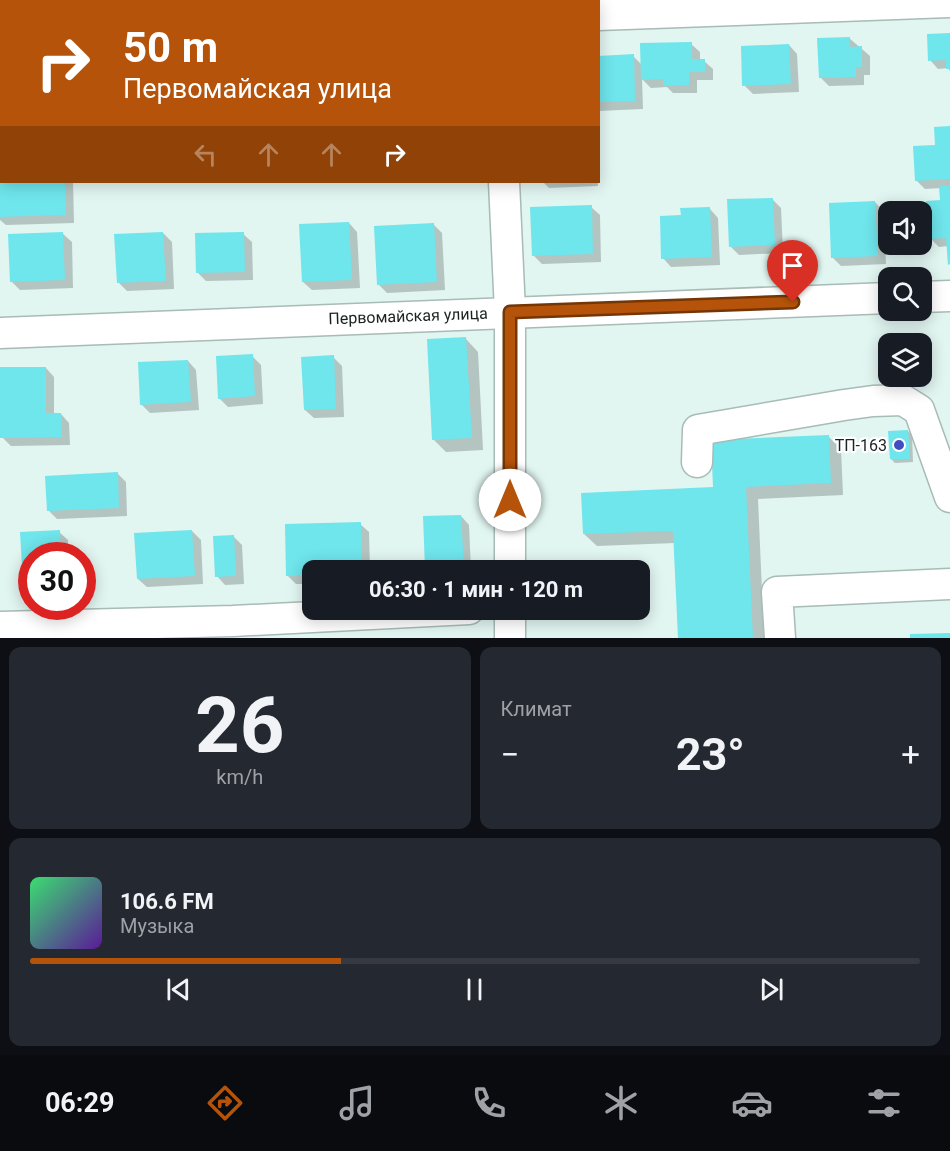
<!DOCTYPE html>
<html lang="ru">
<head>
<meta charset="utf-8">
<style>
	:root { --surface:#171b24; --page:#242831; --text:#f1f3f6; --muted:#9ea1a6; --line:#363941; --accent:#b45309 }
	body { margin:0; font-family:Roboto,sans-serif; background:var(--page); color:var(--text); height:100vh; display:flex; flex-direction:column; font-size:22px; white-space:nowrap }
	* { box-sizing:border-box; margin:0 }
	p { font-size:20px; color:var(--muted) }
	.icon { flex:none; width:33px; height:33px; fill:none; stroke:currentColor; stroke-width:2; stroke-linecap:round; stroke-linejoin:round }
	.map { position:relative; height:638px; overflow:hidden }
	.details { display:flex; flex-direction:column; gap:9px; padding:9px; background:#0d0f14; flex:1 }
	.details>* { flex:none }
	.guide { position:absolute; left:0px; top:0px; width:600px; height:183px; box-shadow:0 3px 15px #0003; background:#b45309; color:#fff; overflow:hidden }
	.fabs { position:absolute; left:878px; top:201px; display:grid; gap:12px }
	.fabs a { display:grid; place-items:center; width:54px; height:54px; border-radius:12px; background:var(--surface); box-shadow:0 3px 15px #0003; font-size:30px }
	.speed { position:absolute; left:18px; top:542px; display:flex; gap:12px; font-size:30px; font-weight:700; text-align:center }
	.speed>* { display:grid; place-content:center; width:78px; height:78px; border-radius:50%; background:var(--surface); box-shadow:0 3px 15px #0003; line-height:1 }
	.speed .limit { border:9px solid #d22; background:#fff; color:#111 }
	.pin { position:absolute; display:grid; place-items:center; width:51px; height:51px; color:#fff; margin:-62px -26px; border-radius:50% 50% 50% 0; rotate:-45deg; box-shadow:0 0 6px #0007 }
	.pin .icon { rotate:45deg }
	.me { position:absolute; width:66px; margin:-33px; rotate:0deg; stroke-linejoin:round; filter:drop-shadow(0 0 4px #0008) }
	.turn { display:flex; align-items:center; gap:21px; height:126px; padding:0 24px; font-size:27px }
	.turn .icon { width:78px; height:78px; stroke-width:2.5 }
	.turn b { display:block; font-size:42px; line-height:51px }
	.lanes { display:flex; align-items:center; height:57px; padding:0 24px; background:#0003; justify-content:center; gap:30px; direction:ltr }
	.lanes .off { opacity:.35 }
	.big { font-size:45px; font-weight:700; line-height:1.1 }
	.details .widget { flex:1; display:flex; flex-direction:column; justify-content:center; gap:9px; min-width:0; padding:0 21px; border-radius:12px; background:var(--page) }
	.details .dial { align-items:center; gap:0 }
	.dial b { font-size:78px; line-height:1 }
	.song { display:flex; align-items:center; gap:18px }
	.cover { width:72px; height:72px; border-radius:9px; background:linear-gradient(135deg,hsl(140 70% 55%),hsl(270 70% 35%)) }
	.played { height:6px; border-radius:3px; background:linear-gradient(90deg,var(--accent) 35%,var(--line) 35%) }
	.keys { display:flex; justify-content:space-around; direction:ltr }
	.heat { display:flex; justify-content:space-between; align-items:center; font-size:33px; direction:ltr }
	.details .tiles { flex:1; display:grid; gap:9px; grid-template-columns:1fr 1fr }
	.widget:last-child { grid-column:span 2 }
	.trip { position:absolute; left:302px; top:560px; width:348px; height:60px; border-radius:12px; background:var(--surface); box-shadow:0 3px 15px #0003; font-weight:700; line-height:60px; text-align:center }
	.dock { display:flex; height:96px; justify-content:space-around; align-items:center; background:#090b0e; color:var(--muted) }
	.dock .icon { width:42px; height:42px }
	.dock .current { color:var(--accent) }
	.dock b { font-size:27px; color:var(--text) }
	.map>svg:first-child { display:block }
</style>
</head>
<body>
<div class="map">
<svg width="950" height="638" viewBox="0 0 950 638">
	<rect width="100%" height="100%" fill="#e1f5f1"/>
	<g fill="#0003">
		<path d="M950,34V71L948,68L938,69L930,60Z"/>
		<path d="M849,38L870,56V75H864V85L829,86L820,77Z"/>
		<path d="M691,44L700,52V61H704L713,69V80H697V93H673L667,87L651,88L642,79L643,109L598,111V57L633,56L642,65Z"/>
		<path d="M789,45L797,54L799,92L753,94L744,85Z"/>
		<path d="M0,117H2V151L0,149Z"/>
		<path d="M950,128V265L948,246L939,247L930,238L942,202L941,188L925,189L916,180L936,146Z"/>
		<path d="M6,182H73L74,223L6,225L0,220V184H6Z"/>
		<path d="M543,182H598V186L549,188Z"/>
		<path d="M772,199L781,208L783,253L739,255L730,246Z"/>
		<path d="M875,202L883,211L886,264L841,266L833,258Z"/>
		<path d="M591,207L600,215L601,262L542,264L534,256Z"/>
		<path d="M710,209L718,218L720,265L671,267L663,258L682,217Z"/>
		<path d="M349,223L357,232L360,288L312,290L303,282Z"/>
		<path d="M434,225L442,233L445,290L387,293L379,285Z"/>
		<path d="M163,233L172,242L174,289L127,291L118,282Z"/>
		<path d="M63,234L72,242L73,288L20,290L11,281Z"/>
		<path d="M243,234L252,242L253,280L206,281L197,272Z"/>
		<path d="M466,339L478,352L483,450L446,452L433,439Z"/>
		<path d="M252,356L261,365L263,404L228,407L219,398Z"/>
		<path d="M333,357L342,366L344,417L314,418L305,410Z"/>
		<path d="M188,361L196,370L199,410L150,413L141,404Z"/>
		<path d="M46,368L54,377V414H61L69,423L70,445L11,446L2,437Z"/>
		<path d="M908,431L912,435L913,462L895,463L891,459Z"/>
		<path d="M828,436L841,449L843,495L758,499L764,638H679L675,543L597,546L584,534L714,488Z"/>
		<path d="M117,473L126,482L127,516L57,519L49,511Z"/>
		<path d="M461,516L469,525L471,570H428L427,569Z"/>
		<path d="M360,524L369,532L370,570H312V584H296L287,575Z"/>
		<path d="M192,531L201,540L203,584L147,587L138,579Z"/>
		<path d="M59,532L68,540L69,555H32V591L24,584L22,534Z"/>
		<path d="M234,537L242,545L244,584L225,585L217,576Z"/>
	</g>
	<g fill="#6fe5ec">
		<path d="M950,33V69H946V60L928,61L927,34Z"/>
		<path d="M850,37V47L862,46V67H856V77L819,78L817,38Z"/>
		<path d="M692,42V59H705V72H689V85L663,86V79L641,80L640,43Z"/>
		<path d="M789,44L791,84L742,86L741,46Z"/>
		<path d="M634,54L635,101L598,102V56Z"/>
		<path d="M950,126V179L915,181L913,146L935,145L934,127Z"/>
		<path d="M5,182H65L66,215L0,217V183Z"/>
		<path d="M939,186H950V264L948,265L946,238L929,239L926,201L940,200Z"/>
		<path d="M773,198L775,245L729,247L727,199Z"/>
		<path d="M875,201L878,256L831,258L829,203Z"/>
		<path d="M592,205L593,254L532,256L530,207Z"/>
		<path d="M710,207L712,257L661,259L660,216L681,215L680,208Z"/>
		<path d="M349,222L352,280L302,282L299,224Z"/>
		<path d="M434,223L437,282L377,285L374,226Z"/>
		<path d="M63,232L65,280L10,282L8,234Z"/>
		<path d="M163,232L166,281L117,283L114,234Z"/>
		<path d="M244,232L245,272L196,273L195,233Z"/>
		<path d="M466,337L472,438L432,440L427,339Z"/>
		<path d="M253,354L255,396L218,399L216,356Z"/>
		<path d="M334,355L336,409L304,410L301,357Z"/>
		<path d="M188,360L191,402L140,405L138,362Z"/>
		<path d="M0,367H46V413H61L62,437L0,438Z"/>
		<path d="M908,430L910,459H890L888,431Z"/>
		<path d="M829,435L831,483L746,487L753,638H678L673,531L583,534L581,493L713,487L711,440Z"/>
		<path d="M118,472L119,508L47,511L45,476Z"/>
		<path d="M461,515L464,568L425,569L423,516Z"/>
		<path d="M361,522L362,570H312V575L286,576L285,524Z"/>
		<path d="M60,530L61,555H32V584H23L20,532Z"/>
		<path d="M192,530L195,576L137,579L134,533Z"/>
		<path d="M234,535L236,576L215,577L213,536Z"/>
		<path d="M950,633V638H910V634Z"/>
	</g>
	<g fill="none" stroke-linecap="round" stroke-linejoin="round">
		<g stroke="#a8bbb7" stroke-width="33">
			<g id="minor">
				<path d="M210,0V2"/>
				<path d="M497,0V2"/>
				<path d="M598,15L950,2"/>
				<path d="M0,35H2"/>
				<path d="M504,182L510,312V570"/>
				<path d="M921,297L950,296"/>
				<path d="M0,333L888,298"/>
				<path d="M697,462L698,430L844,405L873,401L903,400L919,410L950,497"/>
				<path d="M510,609V638"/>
				<path d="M0,627L233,621L469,609"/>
				<path d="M780,638L777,592L950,584"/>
			</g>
		</g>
		<use href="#minor" stroke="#fff" stroke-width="30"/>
	</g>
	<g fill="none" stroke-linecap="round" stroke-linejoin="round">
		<g stroke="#753606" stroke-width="15">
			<path id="route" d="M510,500V312L793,302"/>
		</g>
		<use href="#route" stroke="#b45309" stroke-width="10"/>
	</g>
	<circle fill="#424dc1" stroke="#fff" stroke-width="2" cx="899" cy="445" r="6"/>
	<g text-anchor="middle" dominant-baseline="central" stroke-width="4.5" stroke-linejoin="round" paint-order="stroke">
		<g font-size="16" fill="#1b2221" stroke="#fff">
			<text transform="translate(408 316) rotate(-2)">Первомайская улица</text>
		</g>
		<g font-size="16" fill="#1b2221" stroke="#fff" text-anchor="end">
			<text x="887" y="445">ТП-163</text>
		</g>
	</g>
</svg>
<div class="fabs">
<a><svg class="icon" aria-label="sound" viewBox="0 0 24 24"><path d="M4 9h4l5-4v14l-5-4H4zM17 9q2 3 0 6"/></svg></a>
<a><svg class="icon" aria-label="search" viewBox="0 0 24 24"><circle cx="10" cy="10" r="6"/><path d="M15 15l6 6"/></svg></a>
<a><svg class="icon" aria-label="layers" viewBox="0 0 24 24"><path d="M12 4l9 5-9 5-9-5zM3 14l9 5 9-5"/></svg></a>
</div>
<div class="speed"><div class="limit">30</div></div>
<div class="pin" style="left:793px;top:302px;background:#d93025"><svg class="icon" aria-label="arrive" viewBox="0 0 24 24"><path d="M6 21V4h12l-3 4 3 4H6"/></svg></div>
<svg class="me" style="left:510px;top:500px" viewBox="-20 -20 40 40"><circle r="19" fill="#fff"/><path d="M0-13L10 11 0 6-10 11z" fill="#b45309"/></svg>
<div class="trip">06:30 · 1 мин · 120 m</div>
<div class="guide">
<div class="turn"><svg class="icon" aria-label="right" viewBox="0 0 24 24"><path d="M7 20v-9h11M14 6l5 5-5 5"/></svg><div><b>50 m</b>Первомайская улица</div></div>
<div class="lanes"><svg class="icon off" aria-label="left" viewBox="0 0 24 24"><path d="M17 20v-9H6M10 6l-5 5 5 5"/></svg><svg class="icon off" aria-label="ahead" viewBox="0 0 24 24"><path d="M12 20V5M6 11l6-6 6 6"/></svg><svg class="icon off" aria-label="ahead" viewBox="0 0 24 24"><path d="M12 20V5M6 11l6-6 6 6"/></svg><svg class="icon" aria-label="right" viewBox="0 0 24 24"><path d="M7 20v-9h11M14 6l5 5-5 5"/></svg></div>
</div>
</div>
<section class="details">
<div class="tiles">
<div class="widget dial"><b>26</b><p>km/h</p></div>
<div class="widget"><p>Климат</p>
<div class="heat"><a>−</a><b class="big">23°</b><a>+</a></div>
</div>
<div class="widget">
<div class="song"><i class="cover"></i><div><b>106.6 FM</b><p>Музыка</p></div></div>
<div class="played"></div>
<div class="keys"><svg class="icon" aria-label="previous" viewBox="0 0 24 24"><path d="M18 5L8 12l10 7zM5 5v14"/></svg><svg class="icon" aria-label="pause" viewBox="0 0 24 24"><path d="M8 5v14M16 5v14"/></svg><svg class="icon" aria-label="next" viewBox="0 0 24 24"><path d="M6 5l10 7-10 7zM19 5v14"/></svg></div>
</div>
</div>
</section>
<nav class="dock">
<b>06:29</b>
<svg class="icon current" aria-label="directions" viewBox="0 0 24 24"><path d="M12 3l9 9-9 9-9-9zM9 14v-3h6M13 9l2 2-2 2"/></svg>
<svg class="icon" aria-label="music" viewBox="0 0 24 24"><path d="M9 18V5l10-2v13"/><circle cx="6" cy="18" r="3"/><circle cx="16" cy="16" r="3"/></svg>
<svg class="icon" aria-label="phone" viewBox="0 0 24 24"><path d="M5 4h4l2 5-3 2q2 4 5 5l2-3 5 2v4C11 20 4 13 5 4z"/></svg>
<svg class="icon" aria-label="climate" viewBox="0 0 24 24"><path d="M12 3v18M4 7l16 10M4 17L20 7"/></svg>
<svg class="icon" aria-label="car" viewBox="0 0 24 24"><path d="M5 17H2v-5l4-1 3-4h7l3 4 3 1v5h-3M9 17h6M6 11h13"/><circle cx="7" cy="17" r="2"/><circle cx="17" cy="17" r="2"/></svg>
<svg class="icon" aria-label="filters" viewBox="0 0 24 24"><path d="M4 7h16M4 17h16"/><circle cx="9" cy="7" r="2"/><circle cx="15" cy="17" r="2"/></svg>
</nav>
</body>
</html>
